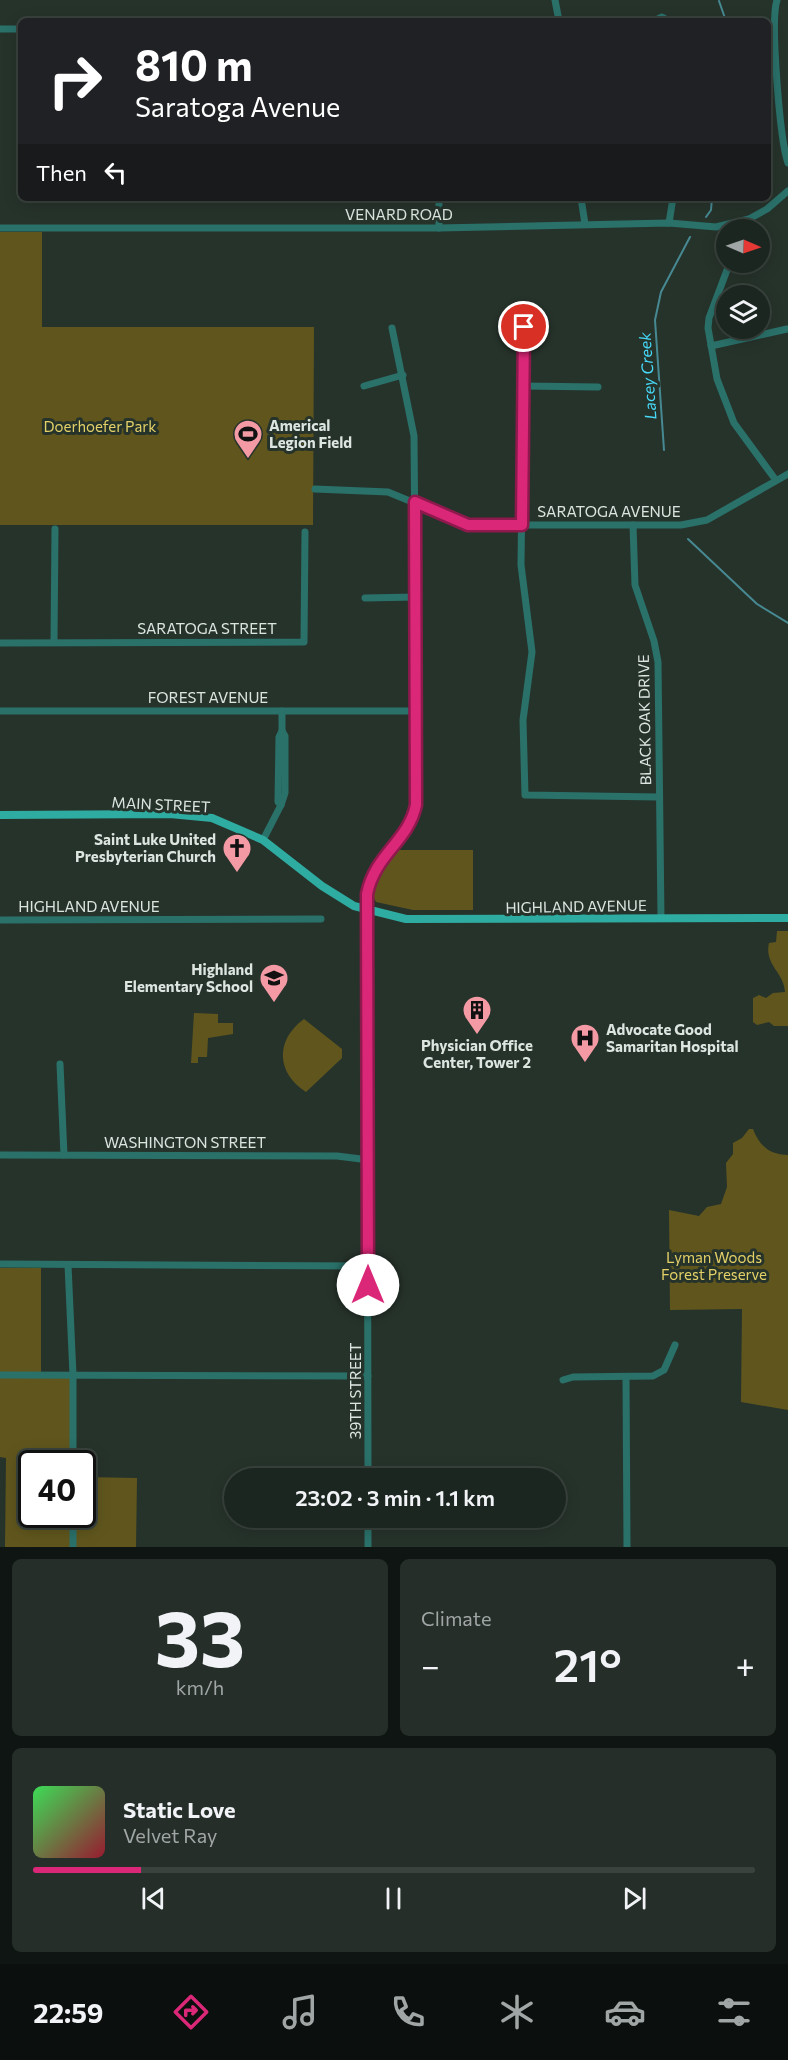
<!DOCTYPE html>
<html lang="en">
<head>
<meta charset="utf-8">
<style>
	:root { --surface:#1c2620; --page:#252e29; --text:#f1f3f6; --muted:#a0a5a5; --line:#3a433e; --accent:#db2777 }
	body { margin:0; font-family:Commissioner,sans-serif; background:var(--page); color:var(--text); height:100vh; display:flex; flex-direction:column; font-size:22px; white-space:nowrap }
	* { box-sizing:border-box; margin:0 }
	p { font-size:20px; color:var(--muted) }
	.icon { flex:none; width:33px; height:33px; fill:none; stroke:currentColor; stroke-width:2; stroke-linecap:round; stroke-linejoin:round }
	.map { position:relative; height:1547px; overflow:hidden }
	.drawer { display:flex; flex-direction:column; gap:12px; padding:12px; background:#0f1512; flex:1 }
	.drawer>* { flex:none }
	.guide { position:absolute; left:18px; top:18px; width:753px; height:183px; border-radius:9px; box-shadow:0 3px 15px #0003,0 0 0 2px var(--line); background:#202124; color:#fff; overflow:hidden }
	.needle { width:39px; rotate:92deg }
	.buttons { position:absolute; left:716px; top:219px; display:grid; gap:12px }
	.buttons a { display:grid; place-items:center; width:54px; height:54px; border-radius:50%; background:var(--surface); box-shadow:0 3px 15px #0003,0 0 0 2px var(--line); font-size:30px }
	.speed { position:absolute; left:18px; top:1450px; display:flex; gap:12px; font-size:30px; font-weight:700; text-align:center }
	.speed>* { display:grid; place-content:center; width:78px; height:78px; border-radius:50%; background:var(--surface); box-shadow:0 3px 15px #0003,0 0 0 2px var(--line); line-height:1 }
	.speed .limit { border:3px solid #111; border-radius:9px; background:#fff; color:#111 }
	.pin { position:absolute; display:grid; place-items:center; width:51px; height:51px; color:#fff; margin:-26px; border:3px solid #fff; border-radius:50%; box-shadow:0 2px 6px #0007 }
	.me { position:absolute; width:66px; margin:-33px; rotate:0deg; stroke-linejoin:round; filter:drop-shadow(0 0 4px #0008) }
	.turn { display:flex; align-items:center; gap:21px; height:126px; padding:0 18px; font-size:27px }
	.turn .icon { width:78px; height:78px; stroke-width:2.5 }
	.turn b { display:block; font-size:42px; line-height:51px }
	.then { display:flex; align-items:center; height:57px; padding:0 18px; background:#0003; gap:12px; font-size:22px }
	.big { font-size:45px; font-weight:600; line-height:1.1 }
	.drawer .tile { flex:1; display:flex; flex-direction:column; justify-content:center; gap:9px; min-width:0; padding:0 21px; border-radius:9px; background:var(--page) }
	.drawer .dial { align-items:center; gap:0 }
	.dial b { font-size:78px; line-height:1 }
	.song { display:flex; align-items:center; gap:18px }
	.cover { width:72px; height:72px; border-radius:9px; background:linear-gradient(135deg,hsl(130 70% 55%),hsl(350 70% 35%)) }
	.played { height:6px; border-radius:3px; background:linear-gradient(90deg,var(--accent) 15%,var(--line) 15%) }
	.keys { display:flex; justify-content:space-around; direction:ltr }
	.heat { display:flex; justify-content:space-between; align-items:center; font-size:33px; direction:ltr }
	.drawer .tiles { flex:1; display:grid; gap:12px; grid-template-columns:1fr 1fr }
	.tile:last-child { grid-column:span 2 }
	.trip { position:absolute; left:224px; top:1468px; width:342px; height:60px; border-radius:30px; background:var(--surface); box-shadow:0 3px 15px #0003,0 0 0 2px var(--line); font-weight:600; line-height:60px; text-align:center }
	.tabs { display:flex; height:96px; justify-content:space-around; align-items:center; background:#0b0f0d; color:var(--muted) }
	.tabs .icon { width:42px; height:42px }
	.tabs .on { color:var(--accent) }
	.tabs b { font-size:27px; color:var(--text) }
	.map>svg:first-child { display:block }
</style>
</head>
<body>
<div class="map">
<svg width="788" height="1547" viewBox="0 0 788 1547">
	<rect width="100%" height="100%" fill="#26332b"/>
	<g fill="#60561d">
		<path d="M0,232H42V327H314L313,525H0Z"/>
		<path d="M397,850H473V910H413L376,902C366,886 385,861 397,850Z"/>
		<path d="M777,931H788V1026H774L769,1022L757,1025L753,1022V998L759,995L766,998L773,993L785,992C784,972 764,965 769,943L776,942Z"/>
		<path d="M194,1013L218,1014V1023H233V1034L208,1038L207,1057H198V1063H191Z"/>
		<path d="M304,1019L342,1049V1058L306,1092C276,1073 275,1040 304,1019Z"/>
		<path d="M749,1129H753C759,1145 769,1155 788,1155V1410L741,1402L742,1309L670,1310L669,1210L699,1216L707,1207L721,1204L727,1187L726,1163L733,1154V1143L742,1138Z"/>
		<path d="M0,1268H41V1378H70V1464H32V1515H82L83,1477L137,1478L136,1547H5L6,1458L0,1457Z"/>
	</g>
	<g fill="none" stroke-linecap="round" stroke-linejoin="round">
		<g stroke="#478993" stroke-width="2">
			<path d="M719,1L726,21"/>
			<path d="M706,217L711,210L712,198"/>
			<path d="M664,450L655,320L661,292L690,237"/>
			<path d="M688,539L757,604L788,623"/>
		</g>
		<g stroke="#2a716a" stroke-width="7">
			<path d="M555,0L559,21"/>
			<path d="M777,0C770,20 780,141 788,163"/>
			<path d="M654,21L662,17L669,21"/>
			<path d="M0,29H21"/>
			<path d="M581,198L585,224"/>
			<path d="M669,223L673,198"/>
			<path d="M0,228H439L669,223L716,227L749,219L767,209L788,191"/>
			<path d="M439,228V198"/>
			<path d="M730,262L709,318L708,328L717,379L734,423L775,479"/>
			<path d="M531,312L524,327L521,565L532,652L523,720L525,795L659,797"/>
			<path d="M711,346L787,329"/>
			<path d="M364,386L403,375"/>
			<path d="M523,386L598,387"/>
			<path d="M315,489L388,492L468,525H681L707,520L788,474"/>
			<path d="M633,525L635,585L654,641L658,662L661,918"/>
			<path d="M365,598L416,597"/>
			<path d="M54,642L55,529"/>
			<path d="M0,643L304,642L305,532"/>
			<path d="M0,711H416"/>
			<path d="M281,805L278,802L279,737L282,731"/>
			<path d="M263,840L281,805L285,793V736L282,731V711"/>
			<path d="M0,920L321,919"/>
			<path d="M60,1064L64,1155"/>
			<path d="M0,1155L337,1156L369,1160"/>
			<path d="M0,1264L368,1266"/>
			<path d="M68,1265L73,1375V1464"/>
			<path d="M0,1375L368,1376"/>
			<path d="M626,1377L627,1547"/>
			<path d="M563,1380L573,1377L653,1376L664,1370L675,1345"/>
			<path d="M368,1479L367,894C375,849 415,840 417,792L414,436L392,328"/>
			<path d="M73,1515V1547"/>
			<path d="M368,1547V1518"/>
		</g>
		<path stroke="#2faca1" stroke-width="8" d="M0,815L170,814L212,818L263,840L322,886L354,906L406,919L788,918"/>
	</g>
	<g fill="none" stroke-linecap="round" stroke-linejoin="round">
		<g stroke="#8e194d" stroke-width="15">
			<path id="route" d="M368,1285L367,894C375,854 408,842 416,805L415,502L468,525H522L524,327"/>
		</g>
		<use href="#route" stroke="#db2777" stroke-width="10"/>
	</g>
	<defs>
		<g id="stadium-pin" transform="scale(1.5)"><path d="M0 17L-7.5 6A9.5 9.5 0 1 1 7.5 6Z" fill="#f49aa4" stroke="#26332b"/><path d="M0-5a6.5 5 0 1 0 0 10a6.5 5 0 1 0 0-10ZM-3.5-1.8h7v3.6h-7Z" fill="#111"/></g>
		<g id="church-pin" transform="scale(1.5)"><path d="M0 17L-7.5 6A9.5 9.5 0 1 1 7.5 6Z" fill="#f49aa4" stroke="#26332b"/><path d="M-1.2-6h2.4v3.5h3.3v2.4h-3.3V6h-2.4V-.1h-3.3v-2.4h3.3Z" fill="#111"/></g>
		<g id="school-pin" transform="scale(1.5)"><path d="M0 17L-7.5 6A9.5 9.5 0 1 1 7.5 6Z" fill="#f49aa4" stroke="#26332b"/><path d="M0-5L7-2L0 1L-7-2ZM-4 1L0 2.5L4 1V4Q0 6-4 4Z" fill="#111"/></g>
		<g id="building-pin" transform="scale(1.5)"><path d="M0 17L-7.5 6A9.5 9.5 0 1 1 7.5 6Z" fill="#f49aa4" stroke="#26332b"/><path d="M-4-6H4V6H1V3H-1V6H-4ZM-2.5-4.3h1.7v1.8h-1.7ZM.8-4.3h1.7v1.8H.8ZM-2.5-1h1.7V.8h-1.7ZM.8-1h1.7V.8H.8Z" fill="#111"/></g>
		<g id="hospital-pin" transform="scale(1.5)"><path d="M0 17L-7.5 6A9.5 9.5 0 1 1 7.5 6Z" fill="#f49aa4" stroke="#26332b"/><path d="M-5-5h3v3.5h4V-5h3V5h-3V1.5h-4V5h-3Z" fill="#111"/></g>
	</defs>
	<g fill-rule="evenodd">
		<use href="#stadium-pin" x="248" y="434"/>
		<use href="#church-pin" x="237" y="848"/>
		<use href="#school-pin" x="274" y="978"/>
		<use href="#building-pin" x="477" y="1010"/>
		<use href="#hospital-pin" x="585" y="1038"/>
	</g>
	<g text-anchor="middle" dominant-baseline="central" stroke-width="6" stroke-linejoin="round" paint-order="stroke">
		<g font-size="15" fill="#dde5e0" stroke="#26332b">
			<text x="399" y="214">VENARD ROAD</text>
			<text x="609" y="511">SARATOGA AVENUE</text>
			<text x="207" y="628">SARATOGA STREET</text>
			<text x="208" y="697">FOREST AVENUE</text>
			<text transform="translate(644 720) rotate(-91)">BLACK OAK DRIVE</text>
			<text transform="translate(161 804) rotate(3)">MAIN STREET</text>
			<text x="89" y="906">HIGHLAND AVENUE</text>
			<text transform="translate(576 906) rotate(-1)">HIGHLAND AVENUE</text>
			<text x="185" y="1142">WASHINGTON STREET</text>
			<text transform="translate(355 1391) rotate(-90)">39TH STREET</text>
		</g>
		<g font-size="15" font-weight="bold" fill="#dde5e0" stroke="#26332b" text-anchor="start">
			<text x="269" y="425">Americal<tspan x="269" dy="17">Legion Field</tspan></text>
			<text x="216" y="839" text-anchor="end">Saint Luke United<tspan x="216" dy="17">Presbyterian Church</tspan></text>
			<text x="253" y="969" text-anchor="end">Highland<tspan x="253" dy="17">Elementary School</tspan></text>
			<text x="606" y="1029">Advocate Good<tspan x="606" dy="17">Samaritan Hospital</tspan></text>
			<text x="477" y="1045" text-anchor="middle">Physician Office<tspan x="477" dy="17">Center, Tower 2</tspan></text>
		</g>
		<g font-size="15" fill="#e3d067" stroke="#26332b">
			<text x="100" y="426">Doerhoefer Park</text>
			<text x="714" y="1257">Lyman Woods<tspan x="714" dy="17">Forest Preserve</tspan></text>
		</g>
		<g font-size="16" font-style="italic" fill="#46d9f8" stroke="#26332b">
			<text transform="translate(647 376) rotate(-94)">Lacey Creek</text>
		</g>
	</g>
</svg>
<div class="buttons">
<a><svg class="needle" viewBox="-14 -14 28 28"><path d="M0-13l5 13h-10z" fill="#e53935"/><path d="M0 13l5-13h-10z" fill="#a0a5a5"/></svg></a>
<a><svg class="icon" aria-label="layers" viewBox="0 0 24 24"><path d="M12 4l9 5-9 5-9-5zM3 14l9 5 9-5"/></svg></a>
</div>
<div class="speed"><div class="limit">40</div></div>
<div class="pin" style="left:524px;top:327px;background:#d93025"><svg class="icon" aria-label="arrive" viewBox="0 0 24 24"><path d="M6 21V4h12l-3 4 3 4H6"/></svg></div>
<svg class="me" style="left:368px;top:1285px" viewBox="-20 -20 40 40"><circle r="19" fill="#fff"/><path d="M0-13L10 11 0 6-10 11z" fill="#db2777"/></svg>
<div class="trip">23:02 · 3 min · 1.1 km</div>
<div class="guide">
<div class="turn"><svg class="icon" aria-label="right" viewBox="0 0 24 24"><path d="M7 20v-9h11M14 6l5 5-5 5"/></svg><div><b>810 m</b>Saratoga Avenue</div></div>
<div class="then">Then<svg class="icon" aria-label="left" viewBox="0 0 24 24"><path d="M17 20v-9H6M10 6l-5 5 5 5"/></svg></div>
</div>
</div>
<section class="drawer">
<div class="tiles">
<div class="tile dial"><b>33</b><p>km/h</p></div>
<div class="tile"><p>Climate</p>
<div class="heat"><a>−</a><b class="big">21°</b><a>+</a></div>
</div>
<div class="tile">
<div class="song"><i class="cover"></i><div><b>Static Love</b><p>Velvet Ray</p></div></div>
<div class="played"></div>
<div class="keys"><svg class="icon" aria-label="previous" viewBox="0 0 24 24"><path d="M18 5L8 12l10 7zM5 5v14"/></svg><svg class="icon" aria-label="pause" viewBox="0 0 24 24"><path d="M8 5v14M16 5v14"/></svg><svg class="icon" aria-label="next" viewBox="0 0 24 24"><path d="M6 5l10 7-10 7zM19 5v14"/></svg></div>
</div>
</div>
</section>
<nav class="tabs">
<b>22:59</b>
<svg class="icon on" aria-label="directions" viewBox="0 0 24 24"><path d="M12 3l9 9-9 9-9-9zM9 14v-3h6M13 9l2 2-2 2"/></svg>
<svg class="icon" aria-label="music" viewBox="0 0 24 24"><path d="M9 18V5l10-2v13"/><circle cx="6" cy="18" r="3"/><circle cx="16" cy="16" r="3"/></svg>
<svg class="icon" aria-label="phone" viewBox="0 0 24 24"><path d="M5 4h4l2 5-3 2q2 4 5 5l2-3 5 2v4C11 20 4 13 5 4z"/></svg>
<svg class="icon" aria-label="climate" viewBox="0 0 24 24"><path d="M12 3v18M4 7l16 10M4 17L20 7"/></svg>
<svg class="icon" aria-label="car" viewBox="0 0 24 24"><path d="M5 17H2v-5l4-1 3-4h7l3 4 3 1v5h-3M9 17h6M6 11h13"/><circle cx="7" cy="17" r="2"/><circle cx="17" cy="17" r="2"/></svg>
<svg class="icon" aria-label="filters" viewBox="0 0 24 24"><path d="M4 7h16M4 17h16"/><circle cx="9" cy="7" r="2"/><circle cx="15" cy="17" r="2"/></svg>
</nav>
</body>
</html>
